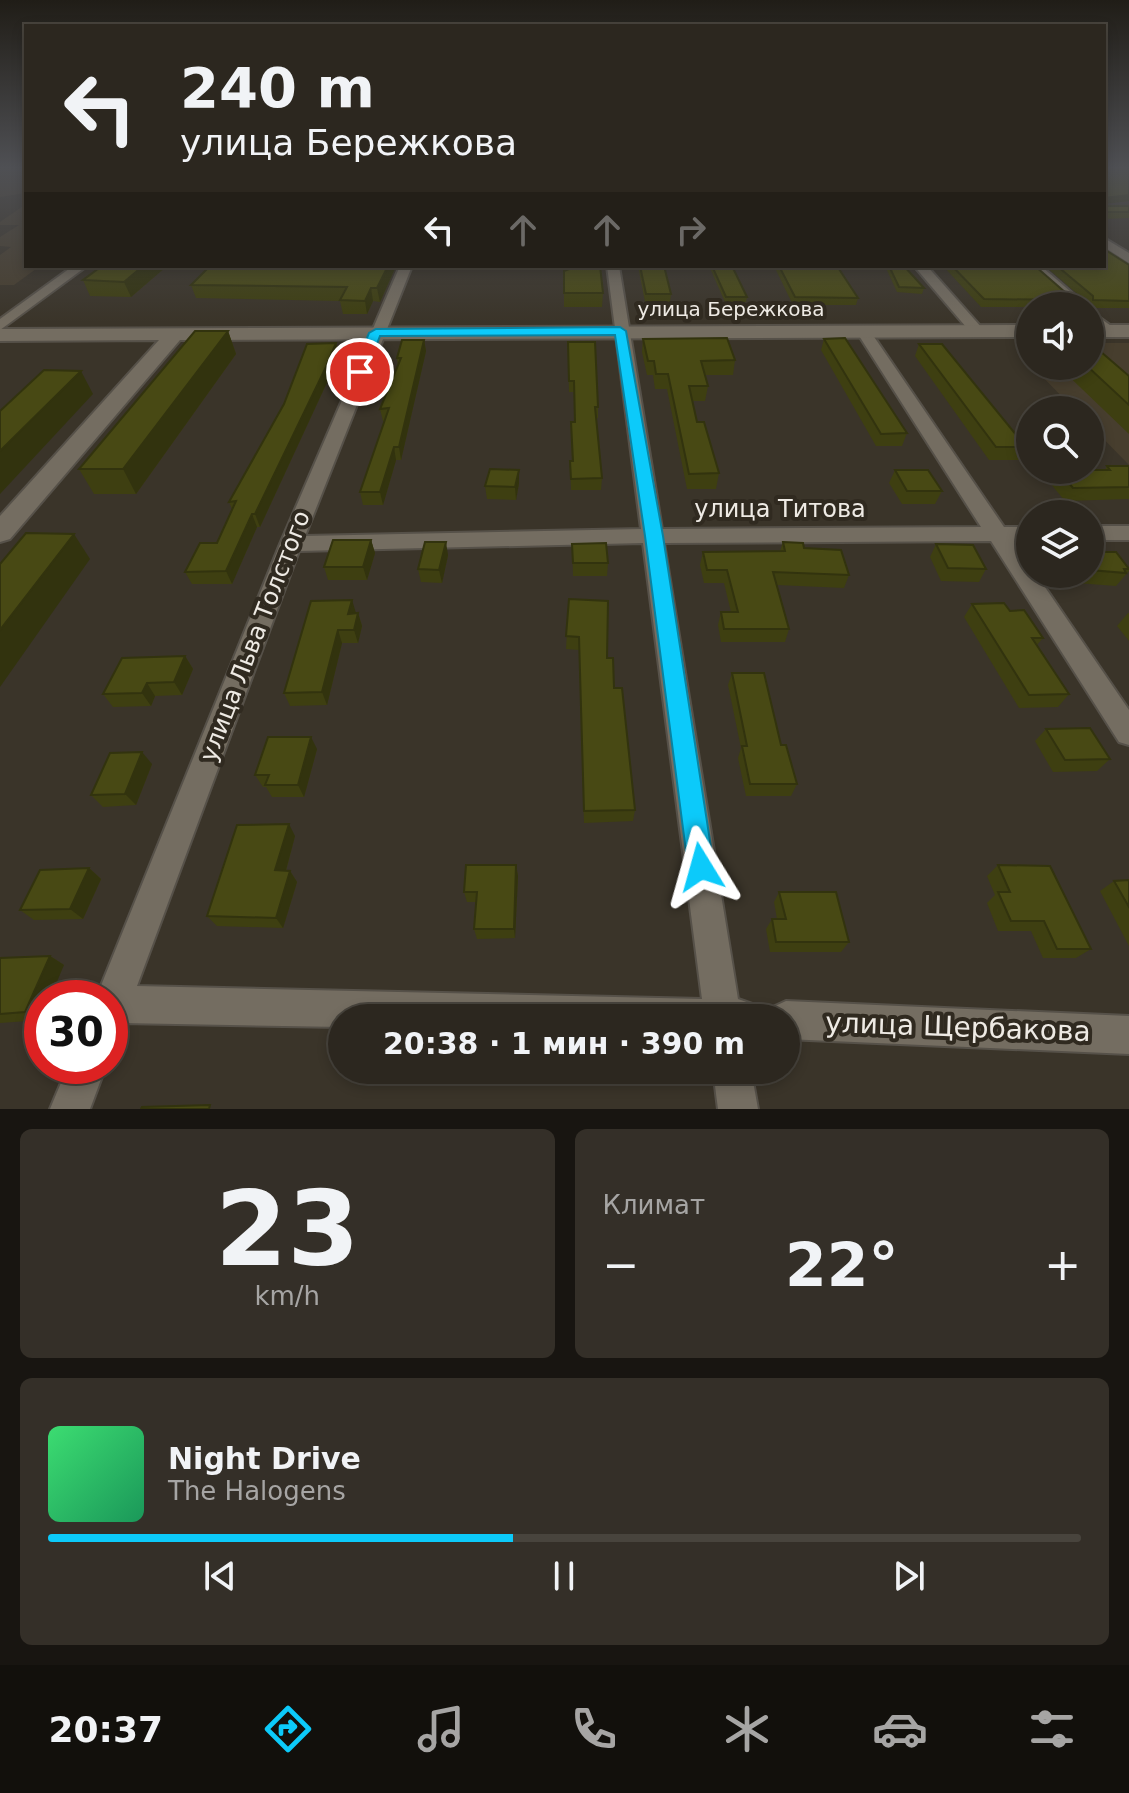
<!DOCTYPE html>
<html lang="ru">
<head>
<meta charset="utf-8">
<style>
	:root { --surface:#2c271f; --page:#342f28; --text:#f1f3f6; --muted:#a6a5a4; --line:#48443d; --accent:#0ccafa }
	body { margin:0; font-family:"DejaVu Sans",sans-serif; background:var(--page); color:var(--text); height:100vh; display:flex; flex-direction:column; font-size:30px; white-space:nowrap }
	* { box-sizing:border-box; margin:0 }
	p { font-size:26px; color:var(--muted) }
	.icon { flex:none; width:44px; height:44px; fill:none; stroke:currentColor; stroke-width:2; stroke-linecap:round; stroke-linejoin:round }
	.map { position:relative; height:1109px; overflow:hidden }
	.panel { display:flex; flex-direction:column; gap:20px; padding:20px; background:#181511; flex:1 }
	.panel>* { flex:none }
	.hud { position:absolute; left:24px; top:24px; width:1082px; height:244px; border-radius:0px; box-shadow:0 4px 12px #0003,0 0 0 2px var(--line); background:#2c271f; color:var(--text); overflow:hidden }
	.controls { position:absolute; left:1016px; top:292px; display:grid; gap:16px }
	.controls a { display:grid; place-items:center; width:88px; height:88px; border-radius:50%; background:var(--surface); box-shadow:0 4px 12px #0003,0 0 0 2px var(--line); font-size:40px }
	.speed { position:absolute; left:24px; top:980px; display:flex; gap:16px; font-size:40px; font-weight:700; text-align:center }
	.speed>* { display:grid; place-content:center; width:104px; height:104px; border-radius:50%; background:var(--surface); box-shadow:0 4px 12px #0003,0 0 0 2px var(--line); line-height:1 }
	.speed .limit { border:12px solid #d22; background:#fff; color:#111 }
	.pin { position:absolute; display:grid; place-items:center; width:68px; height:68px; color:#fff; margin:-34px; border:4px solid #fff; border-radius:50%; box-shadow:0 2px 8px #0007 }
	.me { position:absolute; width:88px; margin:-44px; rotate:352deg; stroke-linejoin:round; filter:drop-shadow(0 0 6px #0008) }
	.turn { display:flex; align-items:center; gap:28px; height:168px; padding:0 24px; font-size:36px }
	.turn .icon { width:104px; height:104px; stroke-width:2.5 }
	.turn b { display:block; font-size:56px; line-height:68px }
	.lanes { display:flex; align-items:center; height:76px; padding:0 24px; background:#0003; justify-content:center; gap:40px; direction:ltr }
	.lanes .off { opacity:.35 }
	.big { font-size:60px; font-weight:700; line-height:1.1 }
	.panel .widget { flex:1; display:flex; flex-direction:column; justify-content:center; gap:12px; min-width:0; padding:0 28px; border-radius:12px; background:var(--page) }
	.panel .dial { align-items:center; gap:0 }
	.dial b { font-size:104px; line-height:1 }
	.song { display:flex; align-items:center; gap:24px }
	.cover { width:96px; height:96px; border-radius:12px; background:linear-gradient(135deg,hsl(140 70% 55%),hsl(150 70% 35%)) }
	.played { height:8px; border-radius:4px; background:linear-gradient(90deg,var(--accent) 45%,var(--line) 45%) }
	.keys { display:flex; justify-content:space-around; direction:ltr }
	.heat { display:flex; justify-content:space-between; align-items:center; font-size:44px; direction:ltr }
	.panel .tiles { flex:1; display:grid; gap:20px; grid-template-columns:1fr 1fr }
	.widget:last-child { grid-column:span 2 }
	.trip { position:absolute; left:328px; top:1004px; width:472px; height:80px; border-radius:40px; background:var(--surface); box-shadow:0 4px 12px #0003,0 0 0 2px var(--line); font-weight:700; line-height:80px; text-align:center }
	.dock { display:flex; height:128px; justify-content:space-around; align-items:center; background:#12100c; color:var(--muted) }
	.dock .icon { width:56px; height:56px }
	.dock .selected { color:var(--accent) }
	.dock b { font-size:36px; color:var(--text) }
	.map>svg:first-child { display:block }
</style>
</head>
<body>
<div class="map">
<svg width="1129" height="1109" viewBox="0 0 1129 1109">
	<rect width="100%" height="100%" fill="#3a3429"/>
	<g fill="#473e2e">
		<path d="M0,166H23L26,193L0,197Z"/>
		<path d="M26,204V266H40L14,285H0V255L11,247L0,246V237L19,225H0V222Z"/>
		<path d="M1090,343H1129V465L1090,425V410H1075L1032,366H1090Z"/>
	</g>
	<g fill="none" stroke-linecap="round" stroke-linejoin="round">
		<g stroke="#565149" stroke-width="4">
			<g id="minor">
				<path d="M1104,238L1129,253V263L1104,247Z"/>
				<path d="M73,266H87L0,330V319Z"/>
				<path d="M400,266H412L305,536L641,529L607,266H619L662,529L981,527L856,331L868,328L1004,527H1030V541H1014L1030,565V574H1036L1129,710V745L1119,742L991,541L664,543L738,999L755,1005L761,1018H342V1027L122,1023L110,1027V998H96L280,544ZM643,543L702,999L137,986L299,551Z"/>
				<path d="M914,266H927L982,328V334H972Z"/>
				<path d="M1027,266H1041L1087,306H1072Z"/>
				<path d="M1090,311L1114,328V334H1104L1090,322Z"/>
				<rect x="1090" y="526" width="39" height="14"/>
				<path d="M786,1001L1129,1016V1054L786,1039V1018H768L773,1007Z"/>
				<path d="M68,1066H106L90,1109H50Z"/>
				<path d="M713,1070H751L758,1109H718Z"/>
			</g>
		</g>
		<g stroke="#565149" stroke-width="4">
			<g id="tertiary">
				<path d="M1030,325V337L180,340L10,539L0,542V516L159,340L0,341V329Z"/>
				<rect x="1090" y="325" width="39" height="12"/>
			</g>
		</g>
		<use href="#minor" fill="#746d61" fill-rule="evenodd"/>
		<use href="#tertiary" fill="#746d61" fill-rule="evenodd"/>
	</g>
	<g fill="#3e3f11">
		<path d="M1104,166L1129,201L1106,203L1107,206H1129V218L1104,219Z"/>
		<path d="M1129,265V308H1090L1089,304L1045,266Z"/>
		<path d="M102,266H167L131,297L90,296L83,280Z"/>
		<path d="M396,266L380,302L373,301L367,314H343L340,301L196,298L191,285Z"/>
		<path d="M571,266H600L603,293L602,307H564V271L571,268Z"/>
		<path d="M638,266H664L671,294L670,302H645Z"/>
		<path d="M709,266H732L747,297L746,302H725Z"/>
		<path d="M774,266H837L858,298L856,305H793Z"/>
		<path d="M885,266H904L924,288L922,294L897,292Z"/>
		<path d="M943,266H1035L1074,300L1071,306H1030V307H981Z"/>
		<path d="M228,331L236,354L136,494H94L79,469Z"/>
		<path d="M643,339L735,360L733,375H704L708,386L705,401H692L697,422L719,473L716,489H687L667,389H655L653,375H647L642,352Z"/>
		<path d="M824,339L907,433L902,446H876L821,350Z"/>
		<path d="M424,340L426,351L401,460H396L383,505H363L360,492L385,421H383L380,409L398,365L397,358Z"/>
		<path d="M568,342L598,407V418H596L602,478L601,490H571L570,461H572L571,422H575L574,392H569Z"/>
		<path d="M336,343L338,354L329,378L260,527H257L232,584H192L185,572L217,543L232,509L229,502Z"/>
		<path d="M919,344L1026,447L1019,460H989L915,356Z"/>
		<path d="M1058,366H1090L1129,376V434Z"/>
		<path d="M1107,466H1129V499L1065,501L1050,483L1058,470H1105Z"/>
		<path d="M519,470V483L516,500L487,499L485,486Z"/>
		<path d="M895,470L942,491L935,504H902L889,483Z"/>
		<path d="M371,540L375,553L367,580H328L324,567Z"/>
		<path d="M783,542L804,548L849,575L844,588L777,585L789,629L785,642H721L718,625L721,612H731L724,583H704L700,565L703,552L780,551Z"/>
		<path d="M572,544L608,563L607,576H573Z"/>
		<path d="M936,544L986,569L979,582L941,581L930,557Z"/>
		<path d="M1090,552L1129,568V571L1116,586L1077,583L1070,574H1090Z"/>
		<path d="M448,555L442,583L421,582L418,569Z"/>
		<path d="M569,599L607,658L635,810L633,821L584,823L579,650L566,649Z"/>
		<path d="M311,601L358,613L362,626L358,643H342L327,705L290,706L284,693Z"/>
		<path d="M972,604L1010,611L1043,638L1037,645L1069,694L1058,707L1019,708L964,617Z"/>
		<path d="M1128,613H1129V641L1117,626Z"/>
		<path d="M185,656L193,669L182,695L155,696L151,706L113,707L103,694Z"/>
		<path d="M732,673L781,745L797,784L791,796H746L738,758L741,748L728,685Z"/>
		<path d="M1046,729L1110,759L1097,771L1053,772L1035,741Z"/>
		<path d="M317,749L304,797H272L266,787H263L255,775Z"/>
		<path d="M152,764L136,805L103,807L91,795Z"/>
		<path d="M295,836L286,871H290L297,882L283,928L217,926L207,916Z"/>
		<path d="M516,865L518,876L515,938L477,939L474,929L476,902H467L464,892Z"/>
		<path d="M998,865L1091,949L1076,958H1043L1031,931H998L987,903L995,895L987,876Z"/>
		<path d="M89,868L101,879L83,919L34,920L20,910Z"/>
		<path d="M1129,880V946L1100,891L1114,881Z"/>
		<path d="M779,892L849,942L841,952H770L766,929L772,919H777L774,902Z"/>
		<path d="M50,956L64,965L42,998L41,1020L0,1023V958Z"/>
	</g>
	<g fill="#32330e">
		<path d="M1129,195V201L1104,204V198Z"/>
		<path d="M143,266H167L131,297L124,282Z"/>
		<path d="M388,266H396L380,302L377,288Z"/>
		<path d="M371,288L373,301L367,314L365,301Z"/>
		<path d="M228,331L236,354L136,494L123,469Z"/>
		<path d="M424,340L426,351L401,460L399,447Z"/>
		<path d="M336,343L338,354L329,378L260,527L255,514Z"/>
		<path d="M81,371L93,394L0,494V451Z"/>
		<path d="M394,447L396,460L383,505L380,492Z"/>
		<path d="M519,470V483L516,500L515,487Z"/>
		<path d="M252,514L257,527L232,584L226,571Z"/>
		<path d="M74,534L90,559L0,687V630Z"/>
		<path d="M371,540L375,553L367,580L363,567Z"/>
		<path d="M446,542L448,555L442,583L439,570Z"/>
		<path d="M352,600L356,613L348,614Z"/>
		<path d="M358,613L362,626L358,643L354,630Z"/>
		<path d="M338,630L342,643L327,705L322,692Z"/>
		<path d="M185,656L193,669L182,695L174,682Z"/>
		<path d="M147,683L155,696L151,706L142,693Z"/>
		<path d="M311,737L317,749L304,797L298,785Z"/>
		<path d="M142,752L152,764L136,805L125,794Z"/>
		<path d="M289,824L295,836L283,881L275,870Z"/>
		<path d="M516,865L518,876L515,938L514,929Z"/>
		<path d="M89,868L101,879L83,919L70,909Z"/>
		<path d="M290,871L297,882L283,928L276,918Z"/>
		<path d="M50,956L64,965L50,998H42L41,1020L25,1012Z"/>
	</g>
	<g fill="#484914" stroke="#32330e" stroke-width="2">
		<path d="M1104,166H1129V195L1104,198L1107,206H1129V212H1104Z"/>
		<path d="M1104,249L1129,265V301L1093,300V296L1057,266H1104Z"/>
		<path d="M102,266H143L124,282L83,280Z"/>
		<path d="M210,266H388L377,288H371L365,301L340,300L347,287L191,285Z"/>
		<path d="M572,266H600L603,293H564V271L572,268Z"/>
		<path d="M640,266H664L671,294H646Z"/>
		<path d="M712,266H732L747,297H726Z"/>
		<path d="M779,266H837L858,298L795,297Z"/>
		<path d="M889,266H904L924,288L899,287Z"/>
		<path d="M952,266H1035L1074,300L984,299Z"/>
		<path d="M195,331H228L123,469H79Z"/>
		<path d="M727,338L735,360L701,361L708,386H689L697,422H704L719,473L689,474L668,374H656L654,361H648L643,339Z"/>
		<path d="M845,338L907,433L881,434L824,339Z"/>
		<path d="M402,340H424L399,447H394L380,492H360L389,408L380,409L401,358H397Z"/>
		<path d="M568,342H595L598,407H595L602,478L571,479L570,461H573L571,422H575L574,381H569Z"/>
		<path d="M336,343L326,367L255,514H252L226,571L185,572L200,543H217L236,501L229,502L284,404L307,344Z"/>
		<path d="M919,344H942L1026,447H996Z"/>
		<path d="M1090,345H1093L1129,376V405L1087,366H1090Z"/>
		<path d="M44,370L81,371L0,451V411Z"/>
		<path d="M1107,466H1129V487L1073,488L1058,470H1110Z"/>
		<path d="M490,469L519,470L515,487L485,486Z"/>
		<path d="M895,470H928L942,491H907Z"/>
		<path d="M26,533L74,534L0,630V564Z"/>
		<path d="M333,540H371L363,567H324Z"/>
		<path d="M425,542H446L439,570L418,569Z"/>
		<path d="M783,542L803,543L804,548L841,550L849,575L773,572L789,629H724L721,612H738L727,570H707L703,552L785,551Z"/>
		<path d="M606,543L608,563H573L572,544Z"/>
		<path d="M936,544L973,545L986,569L948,568Z"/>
		<path d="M1090,552H1116L1129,569H1124L1126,573L1090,570Z"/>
		<path d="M569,599L608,601L607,658H613L614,688H622L635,810L584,811L579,637L566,636Z"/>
		<path d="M352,600L348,614L358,613L354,630H338L322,692L284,693L311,601Z"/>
		<path d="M1004,603L1010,611L1024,610L1043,638H1032L1069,694L1029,695L972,604Z"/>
		<path d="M185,656L174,682L147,683L142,693L103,694L122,658Z"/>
		<path d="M732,673H764L781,745H786L797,784H750L742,746H747Z"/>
		<path d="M1090,728L1110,759L1065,760L1046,729Z"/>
		<path d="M268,737H311L298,785H265L269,775H255Z"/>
		<path d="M142,752L125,794L91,795L110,753Z"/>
		<path d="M289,824L275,870L290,871L276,918L207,916L237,825Z"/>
		<path d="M466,865H516L514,929H474L477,892H464Z"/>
		<path d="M998,865L1050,866L1091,949H1057L1044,921H1011L998,892H1010Z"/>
		<path d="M89,868L70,909L20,910L40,870Z"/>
		<path d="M1129,880V907L1114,881Z"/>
		<path d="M779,892H836L849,942H776L772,919H786Z"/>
		<path d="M50,956L25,1012L0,1014V958Z"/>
		<path d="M210,1105L209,1109H141L142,1107Z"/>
	</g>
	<linearGradient id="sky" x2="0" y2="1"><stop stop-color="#201d17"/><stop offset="0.52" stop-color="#4f5054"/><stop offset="1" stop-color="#4f5054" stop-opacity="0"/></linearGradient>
	<rect width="1129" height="322" fill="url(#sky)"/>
	<path fill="#0ccafa" stroke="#0883a2" stroke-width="2" d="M620,327L626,331L663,536L714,867L711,876L701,880L692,876L688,867L645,536L615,335L380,336L365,375L353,372L369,333L376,329Z"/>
	<g text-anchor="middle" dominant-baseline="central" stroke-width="8" stroke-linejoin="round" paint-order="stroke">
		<g font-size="20" fill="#eeeae4" stroke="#302a20">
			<text x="731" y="309">улица Бережкова</text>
		</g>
		<g font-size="24" fill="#eeeae4" stroke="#302a20">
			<text x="780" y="509">улица Титова</text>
			<text transform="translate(255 636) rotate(-69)">улица Льва Толстого</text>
		</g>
		<g font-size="28" fill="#eeeae4" stroke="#302a20">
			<text transform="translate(958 1027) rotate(2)">улица Щербакова</text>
		</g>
	</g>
</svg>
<div class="controls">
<a><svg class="icon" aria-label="sound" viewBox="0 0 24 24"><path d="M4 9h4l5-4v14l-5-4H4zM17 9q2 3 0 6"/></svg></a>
<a><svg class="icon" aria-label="search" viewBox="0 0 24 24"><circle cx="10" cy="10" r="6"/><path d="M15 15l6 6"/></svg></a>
<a><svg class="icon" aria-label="layers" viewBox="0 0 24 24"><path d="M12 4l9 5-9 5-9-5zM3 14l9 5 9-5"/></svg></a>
</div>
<div class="speed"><div class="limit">30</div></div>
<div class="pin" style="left:360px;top:372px;background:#d93025"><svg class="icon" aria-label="arrive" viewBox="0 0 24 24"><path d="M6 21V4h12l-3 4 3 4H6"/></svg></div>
<svg class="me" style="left:701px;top:867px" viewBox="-20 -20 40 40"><path d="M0-17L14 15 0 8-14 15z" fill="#0ccafa" stroke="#fff" stroke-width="4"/></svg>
<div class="trip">20:38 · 1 мин · 390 m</div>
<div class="hud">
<div class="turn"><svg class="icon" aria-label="left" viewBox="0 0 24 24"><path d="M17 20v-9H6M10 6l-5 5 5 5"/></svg><div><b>240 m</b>улица Бережкова</div></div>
<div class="lanes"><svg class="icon" aria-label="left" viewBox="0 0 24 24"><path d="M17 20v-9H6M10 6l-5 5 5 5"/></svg><svg class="icon off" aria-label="ahead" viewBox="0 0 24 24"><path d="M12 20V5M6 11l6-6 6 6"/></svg><svg class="icon off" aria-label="ahead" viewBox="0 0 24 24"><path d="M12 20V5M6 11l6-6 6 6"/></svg><svg class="icon off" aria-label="right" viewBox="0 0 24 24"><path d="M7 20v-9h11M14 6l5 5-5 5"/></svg></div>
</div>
</div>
<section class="panel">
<div class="tiles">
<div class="widget dial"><b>23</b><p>km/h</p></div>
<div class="widget"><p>Климат</p>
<div class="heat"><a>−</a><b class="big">22°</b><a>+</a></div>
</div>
<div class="widget">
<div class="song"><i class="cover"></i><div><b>Night Drive</b><p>The Halogens</p></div></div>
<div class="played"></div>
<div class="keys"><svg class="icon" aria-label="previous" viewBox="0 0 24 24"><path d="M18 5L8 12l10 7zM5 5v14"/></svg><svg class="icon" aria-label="pause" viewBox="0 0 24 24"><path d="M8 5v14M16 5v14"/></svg><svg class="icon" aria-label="next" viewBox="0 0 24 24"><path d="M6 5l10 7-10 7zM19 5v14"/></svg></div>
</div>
</div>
</section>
<nav class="dock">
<b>20:37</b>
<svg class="icon selected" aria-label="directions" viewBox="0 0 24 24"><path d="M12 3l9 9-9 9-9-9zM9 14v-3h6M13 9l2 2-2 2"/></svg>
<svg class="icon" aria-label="music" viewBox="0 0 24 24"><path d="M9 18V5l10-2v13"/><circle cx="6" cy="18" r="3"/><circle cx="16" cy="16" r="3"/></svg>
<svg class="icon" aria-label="phone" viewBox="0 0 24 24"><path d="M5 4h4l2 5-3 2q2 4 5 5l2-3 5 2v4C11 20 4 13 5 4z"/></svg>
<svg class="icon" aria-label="climate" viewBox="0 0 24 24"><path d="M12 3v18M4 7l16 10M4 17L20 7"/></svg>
<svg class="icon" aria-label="car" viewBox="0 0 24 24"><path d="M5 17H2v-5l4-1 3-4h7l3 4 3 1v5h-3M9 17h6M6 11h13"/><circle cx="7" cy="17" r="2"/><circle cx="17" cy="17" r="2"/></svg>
<svg class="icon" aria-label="filters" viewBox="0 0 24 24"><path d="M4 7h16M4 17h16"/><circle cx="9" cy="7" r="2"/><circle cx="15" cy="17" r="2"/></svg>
</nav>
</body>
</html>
